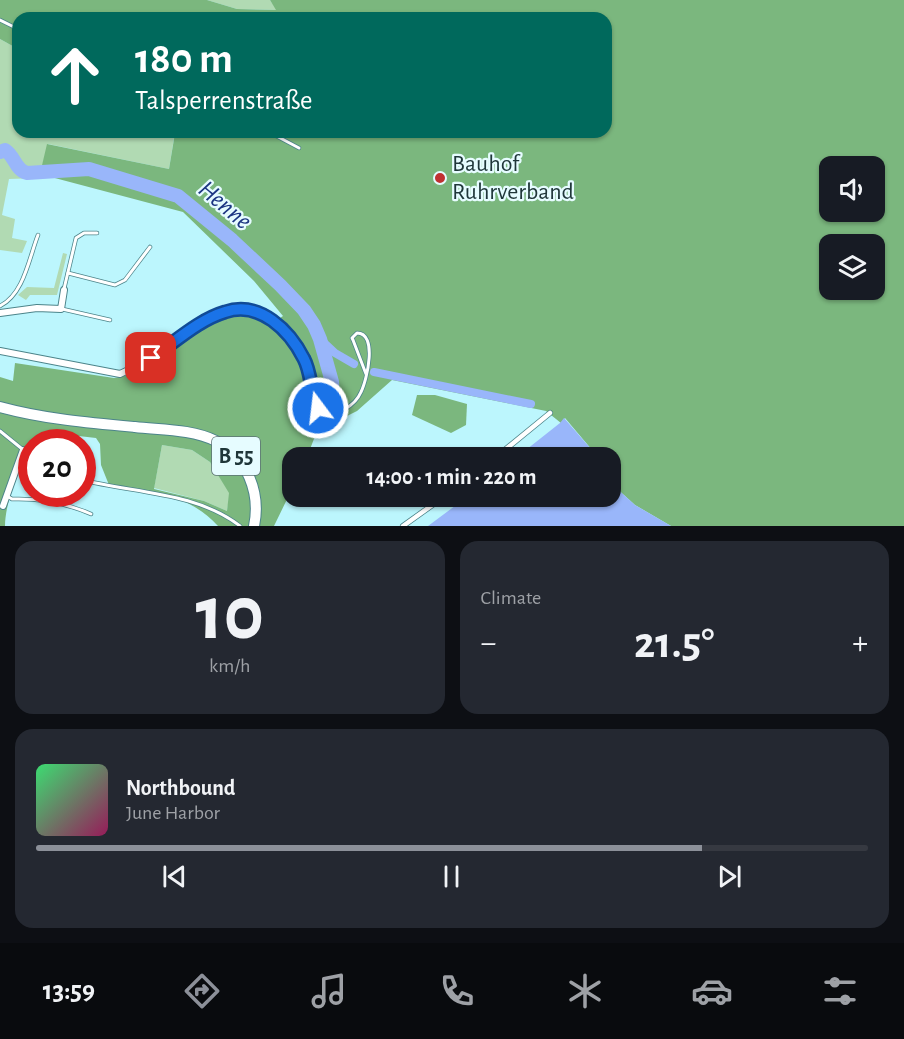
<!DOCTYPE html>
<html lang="en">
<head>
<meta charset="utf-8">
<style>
	:root { --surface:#171b24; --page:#242831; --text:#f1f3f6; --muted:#9ea1a6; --line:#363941; --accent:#8c9099 }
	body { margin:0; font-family:"Alegreya Sans",sans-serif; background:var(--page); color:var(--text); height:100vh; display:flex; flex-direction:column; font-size:22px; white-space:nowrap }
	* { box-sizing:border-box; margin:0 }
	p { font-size:20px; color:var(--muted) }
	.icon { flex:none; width:33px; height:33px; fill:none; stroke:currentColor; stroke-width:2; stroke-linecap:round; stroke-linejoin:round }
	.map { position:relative; height:526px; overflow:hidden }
	.sheet { display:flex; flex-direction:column; gap:15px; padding:15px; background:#0d0f14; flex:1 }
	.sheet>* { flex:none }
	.top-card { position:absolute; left:12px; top:12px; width:600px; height:126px; border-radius:18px; box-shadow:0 2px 4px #0004; background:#00695c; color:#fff; overflow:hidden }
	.buttons { position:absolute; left:819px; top:156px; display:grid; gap:12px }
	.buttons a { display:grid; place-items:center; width:66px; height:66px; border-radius:12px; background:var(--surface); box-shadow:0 2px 4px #0004; font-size:30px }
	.speed { position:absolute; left:18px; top:429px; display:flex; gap:12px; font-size:30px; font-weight:700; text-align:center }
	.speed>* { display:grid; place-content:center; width:78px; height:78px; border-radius:50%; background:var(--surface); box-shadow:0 2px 4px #0004; line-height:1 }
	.speed .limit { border:9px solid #d22; background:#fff; color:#111 }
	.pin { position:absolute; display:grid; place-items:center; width:51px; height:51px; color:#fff; margin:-26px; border-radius:12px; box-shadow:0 3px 9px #0006 }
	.me { position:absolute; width:66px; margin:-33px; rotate:345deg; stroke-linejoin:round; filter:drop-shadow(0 0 4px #0008) }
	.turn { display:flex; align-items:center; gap:21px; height:126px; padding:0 24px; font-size:27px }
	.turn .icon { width:78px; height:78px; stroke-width:2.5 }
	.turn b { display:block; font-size:42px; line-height:51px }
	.big { font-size:45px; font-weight:600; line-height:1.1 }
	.sheet .card { flex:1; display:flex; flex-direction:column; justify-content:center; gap:9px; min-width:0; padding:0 21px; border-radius:18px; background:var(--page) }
	.sheet .dial { align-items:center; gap:0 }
	.dial b { font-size:78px; line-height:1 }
	.song { display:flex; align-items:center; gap:18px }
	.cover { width:72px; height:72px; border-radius:9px; background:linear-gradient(135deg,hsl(140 70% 55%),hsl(330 70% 35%)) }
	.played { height:6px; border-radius:3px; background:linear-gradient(90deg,var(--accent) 80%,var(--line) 80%) }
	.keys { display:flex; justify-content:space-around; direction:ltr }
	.heat { display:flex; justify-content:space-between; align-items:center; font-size:33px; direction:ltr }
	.sheet .tiles { flex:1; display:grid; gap:15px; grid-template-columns:1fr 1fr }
	.card:last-child { grid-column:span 2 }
	.trip { position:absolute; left:282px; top:447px; width:339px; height:60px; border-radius:18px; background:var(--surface); box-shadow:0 2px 4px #0004; font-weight:600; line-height:60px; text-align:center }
	.dock { display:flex; height:96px; justify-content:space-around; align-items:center; background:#090b0e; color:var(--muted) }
	.dock .icon { width:42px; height:42px }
	.dock .current { color:var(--accent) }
	.dock b { font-size:27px; color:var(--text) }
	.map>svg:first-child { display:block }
</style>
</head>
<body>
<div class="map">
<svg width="904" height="526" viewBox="0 0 904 526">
	<rect width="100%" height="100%" fill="#bcf6fd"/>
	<g fill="#b1dab3">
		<path d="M207,0H270L277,10L237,9Z"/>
		<path d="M0,39L18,49V132H175L169,169L48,144L39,178L9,179L2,215L15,219L12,238L27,241L22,253L0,250Z"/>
		<path d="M63,253L67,254L57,295H30L26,300L18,295L27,287L54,288Z"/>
		<path d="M162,445L192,450L210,462L230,493L227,511L204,501L154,488Z"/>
	</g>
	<g fill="#7bb77e" fill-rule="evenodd">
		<path d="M0,0H207L237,9L276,10L270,0H904V526H671L635,505L614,486L617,482L611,475L610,458L598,457L565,418L561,423L546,411L392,380L357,411L317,431L307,457L292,458V489L274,526H218C189,494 149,490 109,485L101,465L100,444L96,438L44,432L36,442H32C31,450 27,453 24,460C15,477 5,507 5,526H0V377L13,381L15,363L114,378L130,375L219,318L241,313L271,324L283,316L254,281L183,212L51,177L39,178L47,144L169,169L175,133L174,132H606V18H18V49L0,39ZM830,166H874V212H830ZM830,244H874V290H830ZM162,445L192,450L210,462L229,493L227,511L204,501L154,489Z"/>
		<path d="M417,395H435L467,404L466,425L451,433L412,415Z"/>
	</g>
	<g fill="#99b6fa">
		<path d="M564,418L598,457H517L560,423Z"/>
		<path d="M611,475L617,482L614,486L635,505L671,526H428L467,497L610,496Z"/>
	</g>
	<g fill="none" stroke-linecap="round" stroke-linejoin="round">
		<g stroke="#99b6fa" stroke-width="8">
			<path d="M320,339L335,353L354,364"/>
			<path d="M374,372L531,404"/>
		</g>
		<path stroke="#99b6fa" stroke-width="14" d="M0,152L5,150C15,156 15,170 27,173L89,169L178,196L232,240L280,285L304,310L314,325L320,339L332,382L334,406"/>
		<g stroke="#4c848a" stroke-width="4.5">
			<g id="service">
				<path d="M0,20L18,29"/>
				<path d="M269,132L299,148"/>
				<path d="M68,273L115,285L125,280L150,247"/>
				<path d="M64,289L76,238L84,233H97"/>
				<path d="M0,306C24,294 29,258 38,235"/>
				<path d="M62,309L110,320"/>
				<path d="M187,334C200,325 215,312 232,310C266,305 298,336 307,367C311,380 310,402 321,410L345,409C352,405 358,399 361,392C367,380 378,333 357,333L352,338L353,340L366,374"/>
				<path d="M0,431L32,457"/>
				<path d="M82,480C135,493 196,492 240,526"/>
				<path d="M7,496L12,499C40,498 66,503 91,514"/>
			</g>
		</g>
		<g stroke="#4c848a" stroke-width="6">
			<g id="pedestrian">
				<path d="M495,458L550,413"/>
				<path d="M403,526L445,496"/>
			</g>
		</g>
		<g stroke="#4c848a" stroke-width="8">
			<g id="minor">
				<path d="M0,313L37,308L61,309L64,290"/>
				<path d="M0,351L120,374L143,363L186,334"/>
				<path d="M3,506L23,450"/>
			</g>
		</g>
		<g stroke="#4c848a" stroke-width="12">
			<path id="primary" d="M0,407C44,419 90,423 135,427C161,430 192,429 216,441C247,457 261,493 254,526"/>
		</g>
		<use href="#service" stroke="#fff" stroke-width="3"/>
		<use href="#pedestrian" stroke="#fff" stroke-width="4.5"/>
		<use href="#minor" stroke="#fff" stroke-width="6"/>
		<use href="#primary" stroke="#fff" stroke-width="10"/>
	</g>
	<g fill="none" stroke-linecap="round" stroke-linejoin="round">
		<g stroke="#114b97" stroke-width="15">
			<path id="route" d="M151,358C174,343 198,320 225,312C260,300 290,331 304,359C312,374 310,393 318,408"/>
		</g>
		<use href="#route" stroke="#1a73e8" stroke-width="10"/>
	</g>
	<circle fill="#c03131" stroke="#e6fcff" stroke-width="2" cx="440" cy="178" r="6"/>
	<g text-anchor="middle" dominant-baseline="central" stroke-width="4.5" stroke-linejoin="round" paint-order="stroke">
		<rect fill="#e6fcff" stroke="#5b7174" stroke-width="1.5" x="212" y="437" width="48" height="38" rx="4.5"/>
		<g font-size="22" font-weight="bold" fill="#1f3639">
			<text x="236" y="456">B 55</text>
		</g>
		<g font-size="24" fill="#1f3639" stroke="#e6fcff" text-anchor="start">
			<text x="452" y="164">Bauhof<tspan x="452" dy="28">Ruhrverband</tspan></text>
		</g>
		<g font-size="26" font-style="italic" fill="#1c3682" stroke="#e6fcff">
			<text transform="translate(225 205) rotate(40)">Henne</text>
		</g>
	</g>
</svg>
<div class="buttons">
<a><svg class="icon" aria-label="sound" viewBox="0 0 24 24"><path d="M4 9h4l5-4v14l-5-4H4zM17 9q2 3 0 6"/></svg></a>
<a><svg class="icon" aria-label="layers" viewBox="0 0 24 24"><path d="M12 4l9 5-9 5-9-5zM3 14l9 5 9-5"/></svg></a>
</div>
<div class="speed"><div class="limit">20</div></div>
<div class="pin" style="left:151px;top:358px;background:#d93025"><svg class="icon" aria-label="arrive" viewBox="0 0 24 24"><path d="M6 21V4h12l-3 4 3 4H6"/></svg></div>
<svg class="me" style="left:318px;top:408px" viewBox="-20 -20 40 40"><circle r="17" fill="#1a73e8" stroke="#fff" stroke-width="3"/><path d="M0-11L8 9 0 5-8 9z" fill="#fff"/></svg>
<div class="trip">14:00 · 1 min · 220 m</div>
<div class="top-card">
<div class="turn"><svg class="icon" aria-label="ahead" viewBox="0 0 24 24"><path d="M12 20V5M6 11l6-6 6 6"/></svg><div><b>180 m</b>Talsperrenstraße</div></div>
</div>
</div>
<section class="sheet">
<div class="tiles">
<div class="card dial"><b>10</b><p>km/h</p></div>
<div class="card"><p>Climate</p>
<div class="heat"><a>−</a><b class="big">21.5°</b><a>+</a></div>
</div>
<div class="card">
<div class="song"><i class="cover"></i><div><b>Northbound</b><p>June Harbor</p></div></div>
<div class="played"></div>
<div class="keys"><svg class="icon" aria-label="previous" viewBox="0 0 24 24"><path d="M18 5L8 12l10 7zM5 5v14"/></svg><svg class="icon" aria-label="pause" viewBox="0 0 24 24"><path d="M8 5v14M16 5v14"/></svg><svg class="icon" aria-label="next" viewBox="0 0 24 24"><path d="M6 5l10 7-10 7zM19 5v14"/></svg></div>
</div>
</div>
</section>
<nav class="dock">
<b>13:59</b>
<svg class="icon current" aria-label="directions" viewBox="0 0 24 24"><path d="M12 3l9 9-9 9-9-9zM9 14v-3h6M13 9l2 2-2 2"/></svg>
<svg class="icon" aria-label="music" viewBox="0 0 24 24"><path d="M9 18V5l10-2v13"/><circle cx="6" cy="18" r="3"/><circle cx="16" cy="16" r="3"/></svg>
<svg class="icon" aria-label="phone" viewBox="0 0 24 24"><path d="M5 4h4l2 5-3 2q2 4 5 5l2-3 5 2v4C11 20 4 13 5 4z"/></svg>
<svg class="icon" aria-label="climate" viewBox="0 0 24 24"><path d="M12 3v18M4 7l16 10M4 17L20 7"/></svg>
<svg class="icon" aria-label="car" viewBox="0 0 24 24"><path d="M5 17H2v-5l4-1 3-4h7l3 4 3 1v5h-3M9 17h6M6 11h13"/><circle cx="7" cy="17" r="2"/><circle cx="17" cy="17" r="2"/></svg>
<svg class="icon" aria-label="filters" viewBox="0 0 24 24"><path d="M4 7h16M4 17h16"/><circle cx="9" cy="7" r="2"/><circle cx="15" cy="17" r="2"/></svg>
</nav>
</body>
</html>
